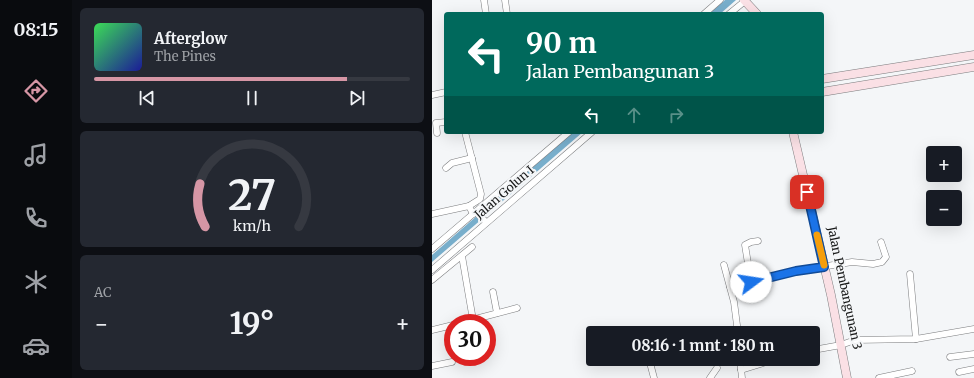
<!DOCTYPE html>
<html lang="id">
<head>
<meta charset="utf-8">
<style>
	:root { --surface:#171b24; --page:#242831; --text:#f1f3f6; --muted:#9ea1a6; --line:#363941; --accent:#d696a5 }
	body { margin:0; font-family:Merriweather,serif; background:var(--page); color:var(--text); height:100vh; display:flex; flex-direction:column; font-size:15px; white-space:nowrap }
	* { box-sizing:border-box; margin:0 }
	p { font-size:13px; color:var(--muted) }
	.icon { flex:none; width:22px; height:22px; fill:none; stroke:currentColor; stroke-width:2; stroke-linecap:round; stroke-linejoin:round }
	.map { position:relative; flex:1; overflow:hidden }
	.side { display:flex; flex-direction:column; gap:8px; padding:8px; background:#0d0f14; width:360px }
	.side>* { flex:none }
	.banner { position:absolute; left:12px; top:12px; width:380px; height:122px; border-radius:4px; box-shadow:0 4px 16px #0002; background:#00695c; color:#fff; overflow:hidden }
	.fabs { position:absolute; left:494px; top:146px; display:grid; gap:8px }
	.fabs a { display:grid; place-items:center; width:36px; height:36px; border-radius:4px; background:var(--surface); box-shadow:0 4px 16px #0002; font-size:20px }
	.speed { position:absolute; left:12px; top:314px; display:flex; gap:8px; font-size:20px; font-weight:700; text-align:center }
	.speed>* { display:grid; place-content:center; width:52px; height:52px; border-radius:50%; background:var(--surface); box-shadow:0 4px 16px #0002; line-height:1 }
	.speed .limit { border:6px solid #d22; background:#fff; color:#111 }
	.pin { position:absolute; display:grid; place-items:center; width:34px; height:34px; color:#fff; margin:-17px; border-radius:8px; box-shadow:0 2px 6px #0006 }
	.me { position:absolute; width:44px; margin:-22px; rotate:76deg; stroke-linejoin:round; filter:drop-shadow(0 0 3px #0008) }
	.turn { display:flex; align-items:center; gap:14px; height:84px; padding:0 16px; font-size:18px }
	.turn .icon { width:52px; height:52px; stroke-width:2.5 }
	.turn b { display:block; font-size:28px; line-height:34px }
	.lanes { display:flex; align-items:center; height:38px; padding:0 16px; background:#0003; justify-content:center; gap:20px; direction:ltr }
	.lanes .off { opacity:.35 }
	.big { font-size:30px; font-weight:700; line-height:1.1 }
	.side .tile { flex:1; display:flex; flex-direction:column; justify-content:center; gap:6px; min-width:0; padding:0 14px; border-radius:6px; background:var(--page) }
	.side .dial { align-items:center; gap:0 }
	.dial svg { height:104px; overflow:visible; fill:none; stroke:var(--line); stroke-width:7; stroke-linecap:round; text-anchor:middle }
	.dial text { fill:var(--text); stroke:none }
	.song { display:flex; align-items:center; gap:12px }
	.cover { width:48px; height:48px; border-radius:6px; background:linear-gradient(135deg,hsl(130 70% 55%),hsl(240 70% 35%)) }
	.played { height:4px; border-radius:2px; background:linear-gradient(90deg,var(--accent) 80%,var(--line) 80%) }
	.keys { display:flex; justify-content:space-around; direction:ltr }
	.heat { display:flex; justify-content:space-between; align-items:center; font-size:22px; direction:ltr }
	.trip { position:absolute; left:154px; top:326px; width:234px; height:40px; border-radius:4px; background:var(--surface); box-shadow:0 4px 16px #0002; font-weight:700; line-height:40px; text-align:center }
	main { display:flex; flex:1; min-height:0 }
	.tab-bar { display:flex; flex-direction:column; width:72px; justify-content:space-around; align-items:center; background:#090b0e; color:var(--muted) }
	.tab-bar .icon { width:28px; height:28px }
	.tab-bar .active { color:var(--accent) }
	.tab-bar b { font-size:18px; color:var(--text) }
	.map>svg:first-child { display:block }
</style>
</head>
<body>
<main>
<nav class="tab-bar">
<b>08:15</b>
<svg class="icon active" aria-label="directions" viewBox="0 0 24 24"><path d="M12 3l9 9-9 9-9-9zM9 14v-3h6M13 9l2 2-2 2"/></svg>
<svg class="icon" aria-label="music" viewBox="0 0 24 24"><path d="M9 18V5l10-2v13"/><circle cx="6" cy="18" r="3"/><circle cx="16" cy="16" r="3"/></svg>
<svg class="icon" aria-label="phone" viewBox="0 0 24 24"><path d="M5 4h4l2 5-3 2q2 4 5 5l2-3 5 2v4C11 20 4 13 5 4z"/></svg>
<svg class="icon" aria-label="climate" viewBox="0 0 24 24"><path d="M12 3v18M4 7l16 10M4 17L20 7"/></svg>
<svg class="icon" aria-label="car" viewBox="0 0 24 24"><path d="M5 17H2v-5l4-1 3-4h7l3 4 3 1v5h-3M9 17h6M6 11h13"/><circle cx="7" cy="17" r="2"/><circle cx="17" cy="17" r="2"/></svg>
</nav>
<section class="side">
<div class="tile">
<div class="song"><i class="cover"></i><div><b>Afterglow</b><p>The Pines</p></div></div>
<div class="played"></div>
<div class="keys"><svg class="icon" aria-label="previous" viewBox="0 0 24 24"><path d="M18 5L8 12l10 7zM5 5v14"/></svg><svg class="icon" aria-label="pause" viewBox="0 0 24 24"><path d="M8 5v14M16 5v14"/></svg><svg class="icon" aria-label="next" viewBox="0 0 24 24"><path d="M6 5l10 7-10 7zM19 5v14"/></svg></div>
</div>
<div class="tile dial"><svg viewBox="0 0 100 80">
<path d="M14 69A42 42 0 1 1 86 69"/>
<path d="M14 69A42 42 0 0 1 10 36" stroke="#d696a5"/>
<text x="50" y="56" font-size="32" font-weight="700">27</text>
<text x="50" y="72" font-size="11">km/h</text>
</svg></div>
<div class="tile"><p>AC</p>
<div class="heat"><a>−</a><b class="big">19°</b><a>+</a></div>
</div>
</section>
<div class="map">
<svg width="542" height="378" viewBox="0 0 542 378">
	<rect width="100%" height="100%" fill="#f4f6f8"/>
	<g fill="#78aecb">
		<path d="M293,0H304L288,14H277Z"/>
		<path d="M141,132H151L0,262V255Z"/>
	</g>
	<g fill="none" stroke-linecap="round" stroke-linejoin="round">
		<g stroke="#7b7c7e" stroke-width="7">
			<g id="street">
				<path d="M52,0L54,14"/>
				<path d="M73,0L75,14"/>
				<path d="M272,14L288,0"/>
				<path d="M297,14L313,1"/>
				<path d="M0,95L14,92"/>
				<path d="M33,132L49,194L48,199L37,206L41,214"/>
				<path d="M5,133L4,123L14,122"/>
				<path d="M14,168L20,163L40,158"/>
				<path d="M44,212L54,222"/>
				<path d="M0,214L37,206"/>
				<path d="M0,249L137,132"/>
				<path d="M30,256L41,320"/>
				<path d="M292,265L302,302L306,333"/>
				<path d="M0,270L160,132"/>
				<path d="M478,274L484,339"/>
				<path d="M0,280L40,247"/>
				<path d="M319,282L313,245L319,242L326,241"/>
				<path d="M298,287L364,271L420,262L441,264L450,262L454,257L449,242"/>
				<path d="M61,292L65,313"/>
				<path d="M28,323L85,308"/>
				<path d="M0,330L21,325"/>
				<path d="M381,350L409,345L423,340L484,339L542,329"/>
				<path d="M518,357L542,354"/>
				<path d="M217,359L222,378"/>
				<path d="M308,359L310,378"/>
				<path d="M0,366L20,362"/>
				<path d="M309,370L344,359"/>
				<path d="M527,372L542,369"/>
				<path d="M278,378L285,368"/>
				<path d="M447,378L480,371"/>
			</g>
		</g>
		<g stroke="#7b7c7e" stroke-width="9">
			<g id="secondary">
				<path d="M312,0L325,14"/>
				<path d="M390,79L542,55"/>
				<path d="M390,92L542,67"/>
				<path d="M361,132L399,295L415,378"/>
			</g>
		</g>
		<use href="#street" stroke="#fff" stroke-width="6"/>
		<use href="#secondary" stroke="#fae0e5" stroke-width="8"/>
	</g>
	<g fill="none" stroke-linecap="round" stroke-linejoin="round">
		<g stroke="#114b97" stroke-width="10">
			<path id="route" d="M319,282L364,271L392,267L375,192"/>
		</g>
		<use href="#route" stroke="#1a73e8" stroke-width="7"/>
		<path stroke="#f59e0b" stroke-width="7" d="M385,235L392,265"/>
	</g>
	<g text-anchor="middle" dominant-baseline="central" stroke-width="4" stroke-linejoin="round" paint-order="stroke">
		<g font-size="12" fill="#191a1a" stroke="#f4f6f8">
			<text transform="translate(72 192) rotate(-41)">Jalan Golun I</text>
			<text transform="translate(413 288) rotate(78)">Jalan Pembangunan 3</text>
		</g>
	</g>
</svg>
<div class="fabs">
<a>+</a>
<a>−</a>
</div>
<div class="speed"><div class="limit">30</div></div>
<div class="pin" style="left:375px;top:192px;background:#d93025"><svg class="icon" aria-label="arrive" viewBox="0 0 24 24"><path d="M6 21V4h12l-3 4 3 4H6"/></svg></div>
<svg class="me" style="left:319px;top:282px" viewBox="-20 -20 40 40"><circle r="19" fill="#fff"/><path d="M0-13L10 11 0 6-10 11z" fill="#1a73e8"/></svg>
<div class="trip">08:16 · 1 mnt · 180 m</div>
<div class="banner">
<div class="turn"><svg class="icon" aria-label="left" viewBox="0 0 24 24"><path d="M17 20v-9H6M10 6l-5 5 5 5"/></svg><div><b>90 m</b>Jalan Pembangunan 3</div></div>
<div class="lanes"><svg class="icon" aria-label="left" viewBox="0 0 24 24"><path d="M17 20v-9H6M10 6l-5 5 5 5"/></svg><svg class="icon off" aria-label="ahead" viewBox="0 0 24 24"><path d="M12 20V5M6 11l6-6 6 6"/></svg><svg class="icon off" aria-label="right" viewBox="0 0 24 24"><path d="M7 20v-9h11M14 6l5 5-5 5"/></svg></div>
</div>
</div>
</main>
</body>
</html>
